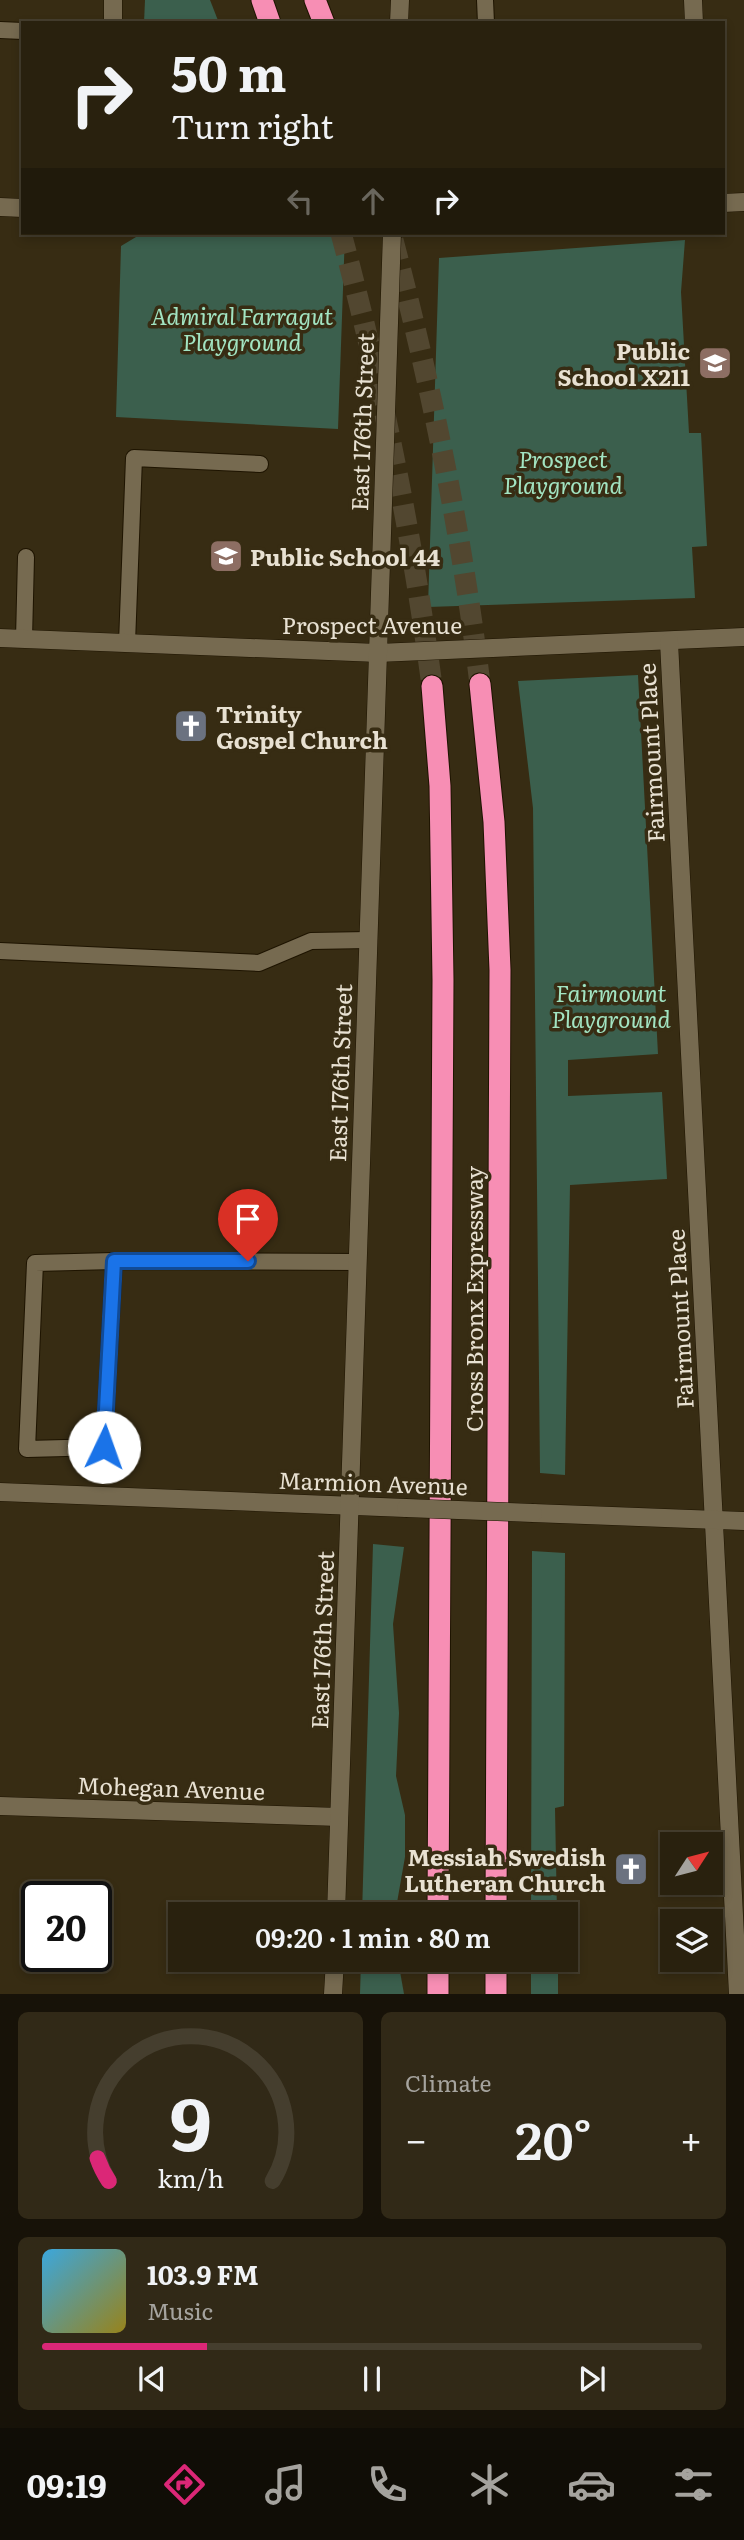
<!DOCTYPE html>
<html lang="en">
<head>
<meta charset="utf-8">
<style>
	:root { --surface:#29210e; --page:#312917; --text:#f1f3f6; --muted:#a5a39e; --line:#453e2e; --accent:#db2777 }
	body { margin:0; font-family:Literata,serif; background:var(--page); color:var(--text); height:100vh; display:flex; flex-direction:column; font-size:26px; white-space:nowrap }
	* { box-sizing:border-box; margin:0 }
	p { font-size:23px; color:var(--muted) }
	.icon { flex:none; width:38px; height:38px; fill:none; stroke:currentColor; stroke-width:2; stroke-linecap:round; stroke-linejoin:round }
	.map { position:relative; height:1994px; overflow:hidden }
	.panel { display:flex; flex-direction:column; gap:18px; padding:18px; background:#171208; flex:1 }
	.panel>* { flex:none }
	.guide { position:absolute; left:21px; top:21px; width:704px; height:214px; border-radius:0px; box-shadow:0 4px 10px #0003,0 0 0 2px var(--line); background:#29210e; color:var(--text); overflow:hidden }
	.needle { width:46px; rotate:54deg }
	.fabs { position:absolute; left:660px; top:1832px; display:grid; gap:14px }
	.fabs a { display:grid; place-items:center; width:63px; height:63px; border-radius:0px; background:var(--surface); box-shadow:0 4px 10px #0003,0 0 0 2px var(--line); font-size:35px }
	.speed { position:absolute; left:21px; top:1881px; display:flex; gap:14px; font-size:35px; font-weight:700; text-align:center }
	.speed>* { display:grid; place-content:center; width:91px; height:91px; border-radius:50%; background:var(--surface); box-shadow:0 4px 10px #0003,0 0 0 2px var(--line); line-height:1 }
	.speed .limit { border:4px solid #111; border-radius:10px; background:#fff; color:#111 }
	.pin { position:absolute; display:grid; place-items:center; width:60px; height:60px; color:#fff; margin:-72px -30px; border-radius:50% 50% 50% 0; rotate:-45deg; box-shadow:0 0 7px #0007 }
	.pin .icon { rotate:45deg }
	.me { position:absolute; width:77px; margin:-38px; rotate:3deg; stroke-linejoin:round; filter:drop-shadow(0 0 5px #0008) }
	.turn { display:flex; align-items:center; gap:24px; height:147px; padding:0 35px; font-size:32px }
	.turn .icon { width:91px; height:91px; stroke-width:2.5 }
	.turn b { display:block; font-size:49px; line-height:60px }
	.lanes { display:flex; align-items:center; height:66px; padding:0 35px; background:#0003; justify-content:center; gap:35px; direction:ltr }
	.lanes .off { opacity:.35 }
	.big { font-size:52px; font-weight:600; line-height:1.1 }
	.panel .widget { flex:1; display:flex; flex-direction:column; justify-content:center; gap:10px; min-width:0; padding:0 24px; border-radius:10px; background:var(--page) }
	.panel .dial { align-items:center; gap:0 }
	.dial svg { height:182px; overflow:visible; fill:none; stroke:var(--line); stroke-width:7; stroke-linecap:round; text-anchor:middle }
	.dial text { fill:var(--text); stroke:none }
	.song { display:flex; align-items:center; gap:21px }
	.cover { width:84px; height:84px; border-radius:10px; background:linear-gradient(135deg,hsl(200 70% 55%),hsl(50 70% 35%)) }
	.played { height:7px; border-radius:4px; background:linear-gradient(90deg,var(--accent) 25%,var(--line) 25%) }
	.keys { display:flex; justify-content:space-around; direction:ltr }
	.heat { display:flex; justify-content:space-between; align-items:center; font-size:38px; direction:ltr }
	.panel .tiles { flex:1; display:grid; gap:18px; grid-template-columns:1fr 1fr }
	.widget:last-child { grid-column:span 2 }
	.trip { position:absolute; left:168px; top:1902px; width:410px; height:70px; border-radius:0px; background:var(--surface); box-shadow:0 4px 10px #0003,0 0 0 2px var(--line); font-weight:600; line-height:70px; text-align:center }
	.dock { display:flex; height:112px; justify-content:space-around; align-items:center; background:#100d06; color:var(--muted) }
	.dock .icon { width:49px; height:49px }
	.dock .active { color:var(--accent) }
	.dock b { font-size:32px; color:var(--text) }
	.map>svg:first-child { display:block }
</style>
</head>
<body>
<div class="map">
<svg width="744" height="1994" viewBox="0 0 744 1994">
	<rect width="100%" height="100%" fill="#372c13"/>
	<g fill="#3b5f4d">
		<path d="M145,0H210L219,23H144Z"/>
		<path d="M136,233H345L338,429L116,417L121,246L136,237Z"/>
		<path d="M685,240L681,292L689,433H701L707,546L692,547L695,598L428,607L439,258Z"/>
		<path d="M638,675L658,1054L568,1060V1096L662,1092L667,1179L570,1185L565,1475L540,1473L533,808L518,681Z"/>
		<path d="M373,1544L404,1547L393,1624L399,1713L396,1776L405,1815V1857L395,1914H362Z"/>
		<path d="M532,1551L565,1553L564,1806L555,1808L557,1914H531Z"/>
		<path d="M361,1960H398L404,1994H360Z"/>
		<rect x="531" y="1960" width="27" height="34"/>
	</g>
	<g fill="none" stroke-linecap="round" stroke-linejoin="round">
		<g stroke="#524730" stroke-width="21" stroke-dasharray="21 10" stroke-linecap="butt">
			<path d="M341,233C381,382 412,533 432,686"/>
			<path d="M393,240C431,386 462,534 480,684"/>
		</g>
		<g stroke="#1e1400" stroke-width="18">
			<g id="service">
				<path d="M485,0L486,23"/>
				<path d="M0,30L23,31"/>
				<path d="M24,639L26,557"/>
				<path d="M127,643L134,458L260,464"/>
				<path d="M0,951L259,963L311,941L368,940"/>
				<path d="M114,1261L35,1263L27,1449L104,1447L114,1261L358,1262"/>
			</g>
		</g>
		<g stroke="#1e1400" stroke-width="19">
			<g id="minor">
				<path d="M693,0L694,23"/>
				<path d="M113,23V0"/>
				<path d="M399,23L400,0"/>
				<path d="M723,203L744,202"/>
				<path d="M0,207L23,208"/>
				<path d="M0,638L378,653L744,637"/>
				<path d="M669,642L738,1994"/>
				<path d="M0,1492L406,1508"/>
				<path d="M533,1513L744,1521"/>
				<path d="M0,1806L339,1817"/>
				<path d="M336,1914L392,233"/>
				<path d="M333,1994L335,1960"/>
			</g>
		</g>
		<g stroke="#1e1400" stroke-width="23">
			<g id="motorway">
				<path d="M262,0L270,23"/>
				<path d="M315,0L324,23"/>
				<path d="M480,684L494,822L500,970L496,1914"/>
				<path d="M432,686L440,786L443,980L438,1914"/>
				<path d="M438,1994V1960"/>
				<path d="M496,1994V1960"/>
			</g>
		</g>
		<use href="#service" stroke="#766a50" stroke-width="16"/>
		<use href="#minor" stroke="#766a50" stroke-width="18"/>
		<use href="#motorway" stroke="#f78eb4" stroke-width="21"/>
		<g stroke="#1e1400" stroke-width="19" stroke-linecap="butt">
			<path id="minor-bridge" d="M406,1508L533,1513"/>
		</g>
		<use href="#minor-bridge" stroke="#766a50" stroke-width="18"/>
	</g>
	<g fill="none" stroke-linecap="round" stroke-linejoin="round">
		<g stroke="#114b97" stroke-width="18">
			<path id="route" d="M104,1447L114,1261H248"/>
		</g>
		<use href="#route" stroke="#1a73e8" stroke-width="12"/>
	</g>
	<defs>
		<g id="school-square" transform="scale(1.75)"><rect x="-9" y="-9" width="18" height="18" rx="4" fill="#8d6e63" stroke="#372c13"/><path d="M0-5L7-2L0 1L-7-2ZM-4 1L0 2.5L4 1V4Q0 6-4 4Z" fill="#fff"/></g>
		<g id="church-square" transform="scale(1.75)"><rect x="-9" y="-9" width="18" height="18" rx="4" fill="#6b7280" stroke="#372c13"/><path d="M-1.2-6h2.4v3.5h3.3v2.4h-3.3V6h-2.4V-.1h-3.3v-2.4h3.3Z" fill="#fff"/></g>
	</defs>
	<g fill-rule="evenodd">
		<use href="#school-square" x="715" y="363"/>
		<use href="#school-square" x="226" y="556"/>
		<use href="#church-square" x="191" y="726"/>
		<use href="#church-square" x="631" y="1869"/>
	</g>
	<g text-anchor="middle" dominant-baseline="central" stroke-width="7" stroke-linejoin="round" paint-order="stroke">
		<g font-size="23" font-style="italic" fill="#a2e4c2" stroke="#372c13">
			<text x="242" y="315">Admiral Farragut<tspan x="242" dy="26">Playground</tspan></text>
			<text x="563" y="458">Prospect<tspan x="563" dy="26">Playground</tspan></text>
			<text x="611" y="992">Fairmount<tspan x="611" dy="26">Playground</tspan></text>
		</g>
		<g font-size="23" font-weight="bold" fill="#e8e1d2" stroke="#372c13" text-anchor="end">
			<text x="690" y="350">Public<tspan x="690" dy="26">School X211</tspan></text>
			<text x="250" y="556" text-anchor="start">Public School 44</text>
			<text x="216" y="713" text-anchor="start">Trinity<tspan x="216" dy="26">Gospel Church</tspan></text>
			<text x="606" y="1856">Messiah Swedish<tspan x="606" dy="26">Lutheran Church</tspan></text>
		</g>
		<g font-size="23" fill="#e8e1d2" stroke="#372c13">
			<text transform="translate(361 422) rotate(-88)">East 176th Street</text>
			<text x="372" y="624">Prospect Avenue</text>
			<text transform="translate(650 753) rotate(-93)">Fairmount Place</text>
			<text transform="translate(339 1073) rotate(-88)">East 176th Street</text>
			<text transform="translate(473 1299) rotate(-90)">Cross Bronx Expressway</text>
			<text transform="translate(679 1319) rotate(-93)">Fairmount Place</text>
			<text transform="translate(373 1482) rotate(2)">Marmion Avenue</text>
			<text transform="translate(321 1640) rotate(-88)">East 176th Street</text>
			<text transform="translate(171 1787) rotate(2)">Mohegan Avenue</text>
		</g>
	</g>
</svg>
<div class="fabs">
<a><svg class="needle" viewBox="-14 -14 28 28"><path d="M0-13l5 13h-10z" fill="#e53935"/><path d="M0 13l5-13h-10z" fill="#a5a39e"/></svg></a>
<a><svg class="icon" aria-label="layers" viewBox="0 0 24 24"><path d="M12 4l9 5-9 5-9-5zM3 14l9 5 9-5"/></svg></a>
</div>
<div class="speed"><div class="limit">20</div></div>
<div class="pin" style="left:248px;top:1261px;background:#d93025"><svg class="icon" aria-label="arrive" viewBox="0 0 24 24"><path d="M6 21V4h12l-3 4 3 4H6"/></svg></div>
<svg class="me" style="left:104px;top:1447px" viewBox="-20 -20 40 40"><circle r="19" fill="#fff"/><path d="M0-13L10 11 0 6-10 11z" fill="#1a73e8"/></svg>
<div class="trip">09:20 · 1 min · 80 m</div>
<div class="guide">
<div class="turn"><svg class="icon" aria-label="right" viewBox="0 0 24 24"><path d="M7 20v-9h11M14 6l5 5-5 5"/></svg><div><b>50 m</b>Turn right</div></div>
<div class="lanes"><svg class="icon off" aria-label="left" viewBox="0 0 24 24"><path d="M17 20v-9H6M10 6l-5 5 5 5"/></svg><svg class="icon off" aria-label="ahead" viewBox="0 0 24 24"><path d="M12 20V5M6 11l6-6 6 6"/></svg><svg class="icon" aria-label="right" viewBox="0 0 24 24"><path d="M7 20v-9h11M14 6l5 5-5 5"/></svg></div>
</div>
</div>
<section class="panel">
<div class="tiles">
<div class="widget dial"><svg viewBox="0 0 100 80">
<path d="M14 69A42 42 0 1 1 86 69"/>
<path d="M14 69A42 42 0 0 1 9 59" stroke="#db2777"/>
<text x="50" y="56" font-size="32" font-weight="700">9</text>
<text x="50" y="72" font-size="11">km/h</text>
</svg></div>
<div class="widget"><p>Climate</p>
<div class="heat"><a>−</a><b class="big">20°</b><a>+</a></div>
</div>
<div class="widget">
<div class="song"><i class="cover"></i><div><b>103.9 FM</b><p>Music</p></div></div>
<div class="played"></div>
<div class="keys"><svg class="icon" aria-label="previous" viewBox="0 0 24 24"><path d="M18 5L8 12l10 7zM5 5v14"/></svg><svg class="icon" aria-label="pause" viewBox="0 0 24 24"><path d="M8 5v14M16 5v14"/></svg><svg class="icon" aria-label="next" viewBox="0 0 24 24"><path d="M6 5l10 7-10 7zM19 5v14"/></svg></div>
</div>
</div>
</section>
<nav class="dock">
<b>09:19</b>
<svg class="icon active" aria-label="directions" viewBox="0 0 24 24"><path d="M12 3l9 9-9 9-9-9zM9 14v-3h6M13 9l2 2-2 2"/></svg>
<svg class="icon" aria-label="music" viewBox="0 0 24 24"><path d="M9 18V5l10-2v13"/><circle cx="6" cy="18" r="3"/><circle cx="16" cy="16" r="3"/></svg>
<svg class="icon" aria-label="phone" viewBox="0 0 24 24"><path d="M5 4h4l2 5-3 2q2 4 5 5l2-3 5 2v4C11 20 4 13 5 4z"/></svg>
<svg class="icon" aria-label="climate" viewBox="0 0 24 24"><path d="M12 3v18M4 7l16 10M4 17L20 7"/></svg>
<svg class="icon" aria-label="car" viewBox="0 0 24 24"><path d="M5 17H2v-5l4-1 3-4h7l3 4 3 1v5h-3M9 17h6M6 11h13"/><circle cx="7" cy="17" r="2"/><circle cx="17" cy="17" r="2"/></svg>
<svg class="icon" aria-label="filters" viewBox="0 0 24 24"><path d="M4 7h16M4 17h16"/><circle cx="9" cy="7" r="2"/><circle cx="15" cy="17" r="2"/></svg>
</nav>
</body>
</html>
